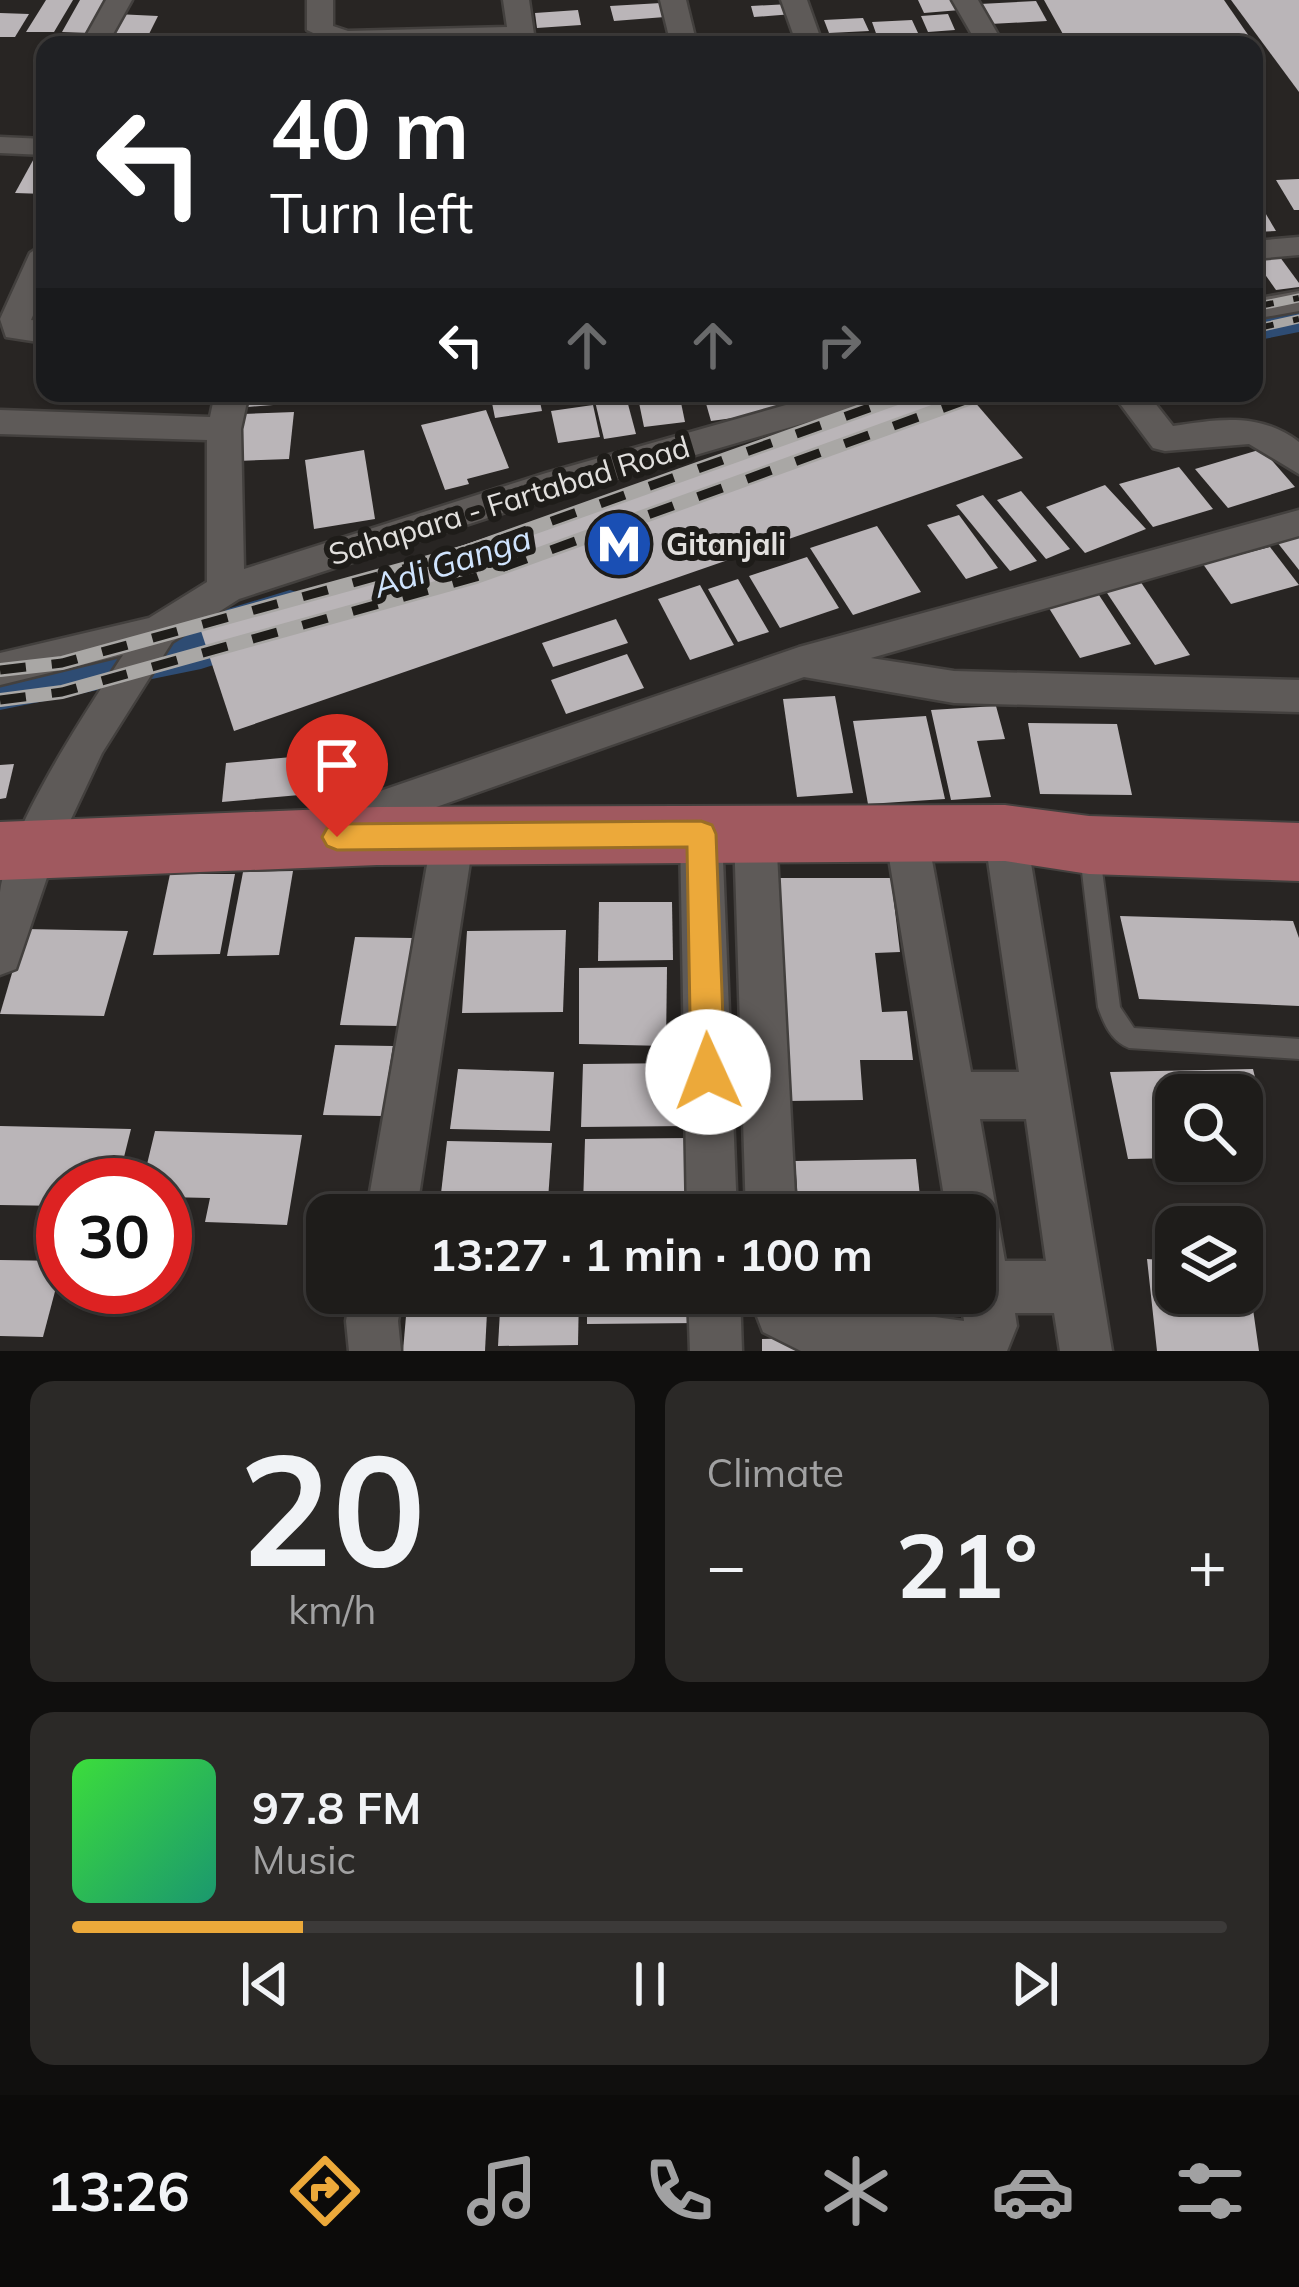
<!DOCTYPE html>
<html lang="en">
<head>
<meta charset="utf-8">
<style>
	:root { --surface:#1e1c1a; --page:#2b2927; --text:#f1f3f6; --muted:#a1a1a2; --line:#3c3a39; --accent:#eca93a }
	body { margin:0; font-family:Mulish,sans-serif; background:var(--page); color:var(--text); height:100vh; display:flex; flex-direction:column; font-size:45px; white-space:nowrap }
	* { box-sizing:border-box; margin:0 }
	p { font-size:39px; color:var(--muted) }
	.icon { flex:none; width:66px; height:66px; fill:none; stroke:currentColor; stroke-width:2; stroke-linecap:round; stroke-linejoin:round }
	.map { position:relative; height:1351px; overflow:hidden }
	.drawer { display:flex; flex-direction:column; gap:30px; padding:30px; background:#100f0e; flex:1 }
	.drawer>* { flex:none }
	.hud { position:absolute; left:36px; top:36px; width:1227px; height:366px; border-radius:24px; box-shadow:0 3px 9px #0004,0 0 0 3px var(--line); background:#202124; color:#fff; overflow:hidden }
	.controls { position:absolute; left:1155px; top:1074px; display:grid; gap:24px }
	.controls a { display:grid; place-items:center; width:108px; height:108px; border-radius:24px; background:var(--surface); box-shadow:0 3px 9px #0004,0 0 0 3px var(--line); font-size:60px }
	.speed { position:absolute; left:36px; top:1158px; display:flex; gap:24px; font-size:60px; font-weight:700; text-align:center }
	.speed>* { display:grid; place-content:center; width:156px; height:156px; border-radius:50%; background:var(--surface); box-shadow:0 3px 9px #0004,0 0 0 3px var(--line); line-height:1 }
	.speed .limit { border:18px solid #d22; background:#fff; color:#111 }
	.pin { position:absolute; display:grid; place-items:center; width:102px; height:102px; color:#fff; margin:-123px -51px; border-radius:50% 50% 50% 0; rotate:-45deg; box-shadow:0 0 12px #0007 }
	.pin .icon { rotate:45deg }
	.me { position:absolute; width:132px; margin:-66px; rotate:358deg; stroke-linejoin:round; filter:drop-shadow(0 0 9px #0008) }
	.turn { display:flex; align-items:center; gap:42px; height:252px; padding:0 36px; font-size:54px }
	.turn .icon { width:156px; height:156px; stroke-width:2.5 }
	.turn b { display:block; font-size:84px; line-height:102px }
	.lanes { display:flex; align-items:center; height:114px; padding:0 36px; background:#0003; justify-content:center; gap:60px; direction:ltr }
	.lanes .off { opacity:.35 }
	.big { font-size:90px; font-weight:700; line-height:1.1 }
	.drawer .widget { flex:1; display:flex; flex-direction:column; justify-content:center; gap:18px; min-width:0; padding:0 42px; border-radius:24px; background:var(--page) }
	.drawer .dial { align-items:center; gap:0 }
	.dial b { font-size:156px; line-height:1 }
	.song { display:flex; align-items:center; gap:36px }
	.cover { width:144px; height:144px; border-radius:18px; background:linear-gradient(135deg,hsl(120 70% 55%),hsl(160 70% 35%)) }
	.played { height:12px; border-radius:6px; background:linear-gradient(90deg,var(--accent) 20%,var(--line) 20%) }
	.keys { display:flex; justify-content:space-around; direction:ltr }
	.heat { display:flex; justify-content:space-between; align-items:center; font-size:66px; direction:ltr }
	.drawer .tiles { flex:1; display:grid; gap:30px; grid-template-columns:1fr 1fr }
	.widget:last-child { grid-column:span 2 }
	.trip { position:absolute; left:306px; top:1194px; width:690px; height:120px; border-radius:24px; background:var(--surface); box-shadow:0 3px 9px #0004,0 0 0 3px var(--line); font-weight:700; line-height:120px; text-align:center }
	.tab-bar { display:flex; height:192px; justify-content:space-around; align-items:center; background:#0c0b0a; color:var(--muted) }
	.tab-bar .icon { width:84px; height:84px }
	.tab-bar .selected { color:var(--accent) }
	.tab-bar b { font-size:54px; color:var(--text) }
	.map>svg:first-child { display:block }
</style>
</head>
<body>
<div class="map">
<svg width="1299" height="1351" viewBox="0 0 1299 1351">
	<rect width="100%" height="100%" fill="#282523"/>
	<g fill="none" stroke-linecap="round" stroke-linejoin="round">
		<g fill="#2e4c73" fill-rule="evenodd">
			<path d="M1299,296V332L1254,341V305Z"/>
			<path d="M290,590L313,597L322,615L313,633L201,669L0,710V656L201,617Z"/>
		</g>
	</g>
	<g fill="#bab5b8">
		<path d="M46,0H73L54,32H26Z"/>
		<path d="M80,0H107L90,33L62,32Z"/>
		<path d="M918,0H955L960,10L924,13Z"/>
		<path d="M1044,0H1224L1253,42L1069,45Z"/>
		<path d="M1231,0H1299V92Z"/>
		<path d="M1036,1L1047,21L990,24L980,4Z"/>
		<path d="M661,3L665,17L614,21L610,6Z"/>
		<path d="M790,4L793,14L754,17L751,6Z"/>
		<path d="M578,10L581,25L537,28L535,13Z"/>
		<path d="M0,13L29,14L15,37H0Z"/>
		<path d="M116,14L158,16L148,36L106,34Z"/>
		<path d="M948,14L955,30L928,32L921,16Z"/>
		<path d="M863,18L869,31L829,33L824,20Z"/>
		<path d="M912,20L918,33L877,36L872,22Z"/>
		<path d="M37,153H45V194L15,193Z"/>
		<path d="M1299,179V210H1294L1276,180Z"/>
		<path d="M1254,194L1276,231L1254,232Z"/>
		<path d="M1274,249L1299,283V287L1276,290L1254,259V252Z"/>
		<path d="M249,393H324V401L248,407Z"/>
		<path d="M490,393H538L542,411L495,418Z"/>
		<path d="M593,393H625L636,434L604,439Z"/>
		<path d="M637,393H679L685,422L644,427Z"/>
		<path d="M703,393H778L785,411L711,421Z"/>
		<path d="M928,393H967L1023,458L234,731L201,631Z"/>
		<path d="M593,405L600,437L558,443L551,411Z"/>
		<path d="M486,410L509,468L467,479L469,484L445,490L421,425Z"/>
		<path d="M294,412L289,459L237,461L244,414Z"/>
		<path d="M1262,449L1295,487L1228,508L1195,469Z"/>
		<path d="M364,450L375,519L314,529L305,460Z"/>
		<path d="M1179,467L1213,509L1153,527L1119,484Z"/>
		<path d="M1105,485L1146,529L1085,553L1046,507Z"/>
		<path d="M1021,491L1070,549L1046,559L997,500Z"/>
		<path d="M983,495L1037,561L1010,571L956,505Z"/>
		<path d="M959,515L998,568L966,579L927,525Z"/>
		<path d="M877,526L921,592L853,615L810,548Z"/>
		<path d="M1299,536V570L1277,542Z"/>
		<path d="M1270,547L1299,585L1231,604L1203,564Z"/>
		<path d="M807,557L839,608L780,628L749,576Z"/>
		<path d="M1138,578L1190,655L1155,665L1103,587Z"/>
		<path d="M738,579L769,632L738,642L708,589Z"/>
		<path d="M700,585L734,645L690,660L658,599Z"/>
		<path d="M1097,592L1131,644L1080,658L1047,605Z"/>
		<path d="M616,619L628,643L553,667L542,643Z"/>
		<path d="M627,654L644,688L566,714L551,680Z"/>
		<path d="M835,696L853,793L797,797L783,699Z"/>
		<path d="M996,706L1005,739L977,741L991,797L951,800L931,710Z"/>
		<path d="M926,716L945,799L868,804L853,721Z"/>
		<path d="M1028,723L1117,724L1132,795L1040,794Z"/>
		<path d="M313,755L311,794L222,802L226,763Z"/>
		<path d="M14,764L6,798L0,799V765Z"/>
		<path d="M293,871L279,955L227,956L243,872Z"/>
		<path d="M170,874H235L220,954L153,955Z"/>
		<path d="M773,878H891L900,952L875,953L882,1012L907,1011L913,1060H860L863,1100L788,1101Z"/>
		<path d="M599,902H672L673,960L598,961Z"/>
		<path d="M1120,916L1293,921L1299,938V1006L1139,999Z"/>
		<path d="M25,929L128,931L104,1016L0,1014Z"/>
		<path d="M566,930L563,1012L462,1013L467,931Z"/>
		<path d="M355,937L412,938L400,1026L340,1025Z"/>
		<path d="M667,967L666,1046L579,1044V968Z"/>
		<path d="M335,1045L393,1046L382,1116L323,1115Z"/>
		<path d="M686,1063L688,1126L581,1127L583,1064Z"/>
		<path d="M458,1069L554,1072L550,1131L450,1129Z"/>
		<path d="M1253,1069L1260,1098L1176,1095V1158L1128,1159L1110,1072Z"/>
		<path d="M0,1126L131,1129L117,1185H63V1206L0,1205Z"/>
		<path d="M155,1131L302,1135L287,1225L205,1222L210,1198L165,1197V1185H142Z"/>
		<path d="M690,1138L691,1205L583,1207L585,1139Z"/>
		<path d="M447,1141L552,1143L547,1214L439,1211Z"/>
		<path d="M916,1159L922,1215H799L795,1161Z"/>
		<path d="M1147,1259L1176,1261V1293H1242V1267H1247L1259,1351H1157Z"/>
		<path d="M0,1260L63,1261L43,1337L0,1336Z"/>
		<path d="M408,1293H488L485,1351H403Z"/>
		<path d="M501,1293H579L578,1345L498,1346Z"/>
		<path d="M587,1293H696L697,1323L587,1324Z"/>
		<path d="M844,1337L846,1351H762V1339Z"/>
	</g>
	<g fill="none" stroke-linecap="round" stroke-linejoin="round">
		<g stroke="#43403e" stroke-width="4">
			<path id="service" d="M1090,846L1097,849L1100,855L1120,1007L1134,1028L1299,1039V1059L1129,1048C1111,1041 1104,1024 1098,1007L1080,855L1083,849Z"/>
		</g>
		<g stroke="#43403e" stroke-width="5">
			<g id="minor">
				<path d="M106,0H132L107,45H81Z"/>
				<path d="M307,0H333V26L348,31L507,27L503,0H529L534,34L521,42L338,45L307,30Z"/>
				<path d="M660,0H686L697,45H671Z"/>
				<path d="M781,0H807L823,45H797Z"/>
				<path d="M952,0H978L1004,45H978Z"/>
				<path d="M0,137L45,139V155L0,153Z"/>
				<path d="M1299,237V255L1254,259V241Z"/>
				<path d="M45,243V288L31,320L45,321V343L6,337L0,319L30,253Z"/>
				<path d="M1299,291V311L1254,319V299Z"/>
				<path d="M215,393H249L241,429L244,569L546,473L828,393H885L880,401L555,496L239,599L172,642L102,753L56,851L16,969L0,975C0,948 0,918 0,892C8,829 87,710 123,655L0,685V653L149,618L207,582V440L0,434V410L210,417Z"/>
				<path d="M1112,393H1147L1173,426C1219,419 1260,412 1299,442V474L1249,444L1165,451L1153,448Z"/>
				<path d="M1299,510V536L871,658L954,671L1299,680V712L954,703L804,677L337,842L322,837L316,824L322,811L799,647Z"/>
				<path d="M906,814L921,820L927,833L971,1072H1019L984,833L990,820L1005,814L1020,820L1026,833L1112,1351H1060L1054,1313H1015L1017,1326L1007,1351H801L763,1332L748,1293H800L805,1299L964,1321L960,1293H975V1215H947L885,833L891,820ZM980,1119H1026L1046,1261H1005Z"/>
				<path d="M701,815L716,821L722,834L737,1215H687L680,834L686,821Z"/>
				<path d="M755,815L770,821L776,834L796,1215H746L734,834L740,821Z"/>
				<path d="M453,817L468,823L474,836L416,1215H366L432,836L438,823Z"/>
				<path d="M351,1293H403L398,1321L401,1351H349L346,1321Z"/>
				<path d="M688,1293H740L742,1351H690Z"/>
			</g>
		</g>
		<g stroke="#43403e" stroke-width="4">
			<path id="primary" d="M1005,805L1089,816L1299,823V881L1089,874L1005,861L377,865L0,880V822L377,807Z"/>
		</g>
		<use href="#service" fill="#5e5a58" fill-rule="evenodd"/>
		<use href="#minor" fill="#5e5a58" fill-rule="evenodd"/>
		<use href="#primary" fill="#a0595f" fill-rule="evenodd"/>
		<g stroke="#a9a7a5" stroke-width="9">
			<g id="rail-far1">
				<path d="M1254,307L1299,298"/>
				<path d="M1254,329L1299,319"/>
			</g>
		</g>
		<g stroke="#a9a7a5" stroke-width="14">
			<g id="rail">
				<path d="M0,670L62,663L465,552L911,393"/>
				<path d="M0,700L62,692L476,577L985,393"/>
			</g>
		</g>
		<use href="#rail-far1" stroke="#1e1c19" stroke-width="6" stroke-dasharray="20" stroke-linecap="butt"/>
		<use href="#rail" stroke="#1e1c19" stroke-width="9" stroke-dasharray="26" stroke-linecap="butt"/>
	</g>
	<path fill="#eca93a" stroke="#996e26" stroke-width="3" d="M701,821L712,825L716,834L725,1072L720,1084L708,1088L696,1084L691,1072L687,847L337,850L327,846L322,837L327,828L337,824Z"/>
	<defs>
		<g id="metro-disc" transform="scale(3.45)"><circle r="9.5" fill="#1a4fb4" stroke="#1e1c19"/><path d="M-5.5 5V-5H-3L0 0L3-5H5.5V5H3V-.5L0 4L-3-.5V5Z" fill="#fff"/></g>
	</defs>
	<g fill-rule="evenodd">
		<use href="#metro-disc" x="619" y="544"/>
	</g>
	<g text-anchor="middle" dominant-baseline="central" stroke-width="12" stroke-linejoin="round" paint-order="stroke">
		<g font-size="30" fill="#e2e0de" stroke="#1e1c19">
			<text transform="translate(509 500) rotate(-17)">Sahapara - Fartabad Road</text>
		</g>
		<g font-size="30" font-weight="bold" fill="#e2e0de" stroke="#1e1c19" text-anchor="start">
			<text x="666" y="544">Gitanjali</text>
		</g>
		<g font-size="33" font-style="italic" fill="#d0e4fe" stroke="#1e1c19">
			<text transform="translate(452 561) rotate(-18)">Adi Ganga</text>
		</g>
	</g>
</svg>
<div class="controls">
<a><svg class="icon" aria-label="search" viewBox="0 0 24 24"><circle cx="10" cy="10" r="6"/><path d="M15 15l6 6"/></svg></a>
<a><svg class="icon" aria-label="layers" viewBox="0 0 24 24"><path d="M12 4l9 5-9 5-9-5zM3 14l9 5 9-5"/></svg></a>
</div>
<div class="speed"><div class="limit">30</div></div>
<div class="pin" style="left:337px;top:837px;background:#d93025"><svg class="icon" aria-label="arrive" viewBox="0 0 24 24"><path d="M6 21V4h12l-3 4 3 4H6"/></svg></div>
<svg class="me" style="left:708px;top:1072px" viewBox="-20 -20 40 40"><circle r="19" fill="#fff"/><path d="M0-13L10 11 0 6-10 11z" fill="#eca93a"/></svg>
<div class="trip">13:27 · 1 min · 100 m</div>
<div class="hud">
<div class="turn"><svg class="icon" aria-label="left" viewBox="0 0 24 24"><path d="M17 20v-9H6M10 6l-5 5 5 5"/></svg><div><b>40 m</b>Turn left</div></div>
<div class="lanes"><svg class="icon" aria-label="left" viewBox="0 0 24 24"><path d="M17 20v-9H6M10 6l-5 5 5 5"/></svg><svg class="icon off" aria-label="ahead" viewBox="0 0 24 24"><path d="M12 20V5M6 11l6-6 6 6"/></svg><svg class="icon off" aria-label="ahead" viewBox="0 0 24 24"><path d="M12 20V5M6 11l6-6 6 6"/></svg><svg class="icon off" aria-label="right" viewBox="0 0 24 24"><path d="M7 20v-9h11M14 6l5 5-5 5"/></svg></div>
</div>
</div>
<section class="drawer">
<div class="tiles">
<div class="widget dial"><b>20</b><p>km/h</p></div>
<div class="widget"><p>Climate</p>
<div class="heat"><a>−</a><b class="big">21°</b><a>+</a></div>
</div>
<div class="widget">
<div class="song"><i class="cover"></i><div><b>97.8 FM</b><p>Music</p></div></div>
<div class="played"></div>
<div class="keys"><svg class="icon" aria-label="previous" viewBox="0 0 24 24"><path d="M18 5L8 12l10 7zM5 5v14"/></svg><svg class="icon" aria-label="pause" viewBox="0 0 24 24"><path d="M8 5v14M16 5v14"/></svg><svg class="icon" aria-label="next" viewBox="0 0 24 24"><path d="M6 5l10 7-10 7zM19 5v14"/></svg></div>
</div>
</div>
</section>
<nav class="tab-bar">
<b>13:26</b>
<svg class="icon selected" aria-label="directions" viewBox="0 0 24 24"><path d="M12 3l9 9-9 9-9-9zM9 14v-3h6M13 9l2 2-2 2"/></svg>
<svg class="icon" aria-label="music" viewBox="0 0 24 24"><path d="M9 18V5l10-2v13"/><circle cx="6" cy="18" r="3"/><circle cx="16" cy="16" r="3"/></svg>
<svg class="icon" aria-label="phone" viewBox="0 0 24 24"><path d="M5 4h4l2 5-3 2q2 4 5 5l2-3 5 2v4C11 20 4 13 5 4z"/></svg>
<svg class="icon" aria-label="climate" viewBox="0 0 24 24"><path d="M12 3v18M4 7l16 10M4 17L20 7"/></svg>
<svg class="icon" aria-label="car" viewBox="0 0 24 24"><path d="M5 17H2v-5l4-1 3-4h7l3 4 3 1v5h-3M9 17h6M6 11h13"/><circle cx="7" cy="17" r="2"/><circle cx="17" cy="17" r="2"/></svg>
<svg class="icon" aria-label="filters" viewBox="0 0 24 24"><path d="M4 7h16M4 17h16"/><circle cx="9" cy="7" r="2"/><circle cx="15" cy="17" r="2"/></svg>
</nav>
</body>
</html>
